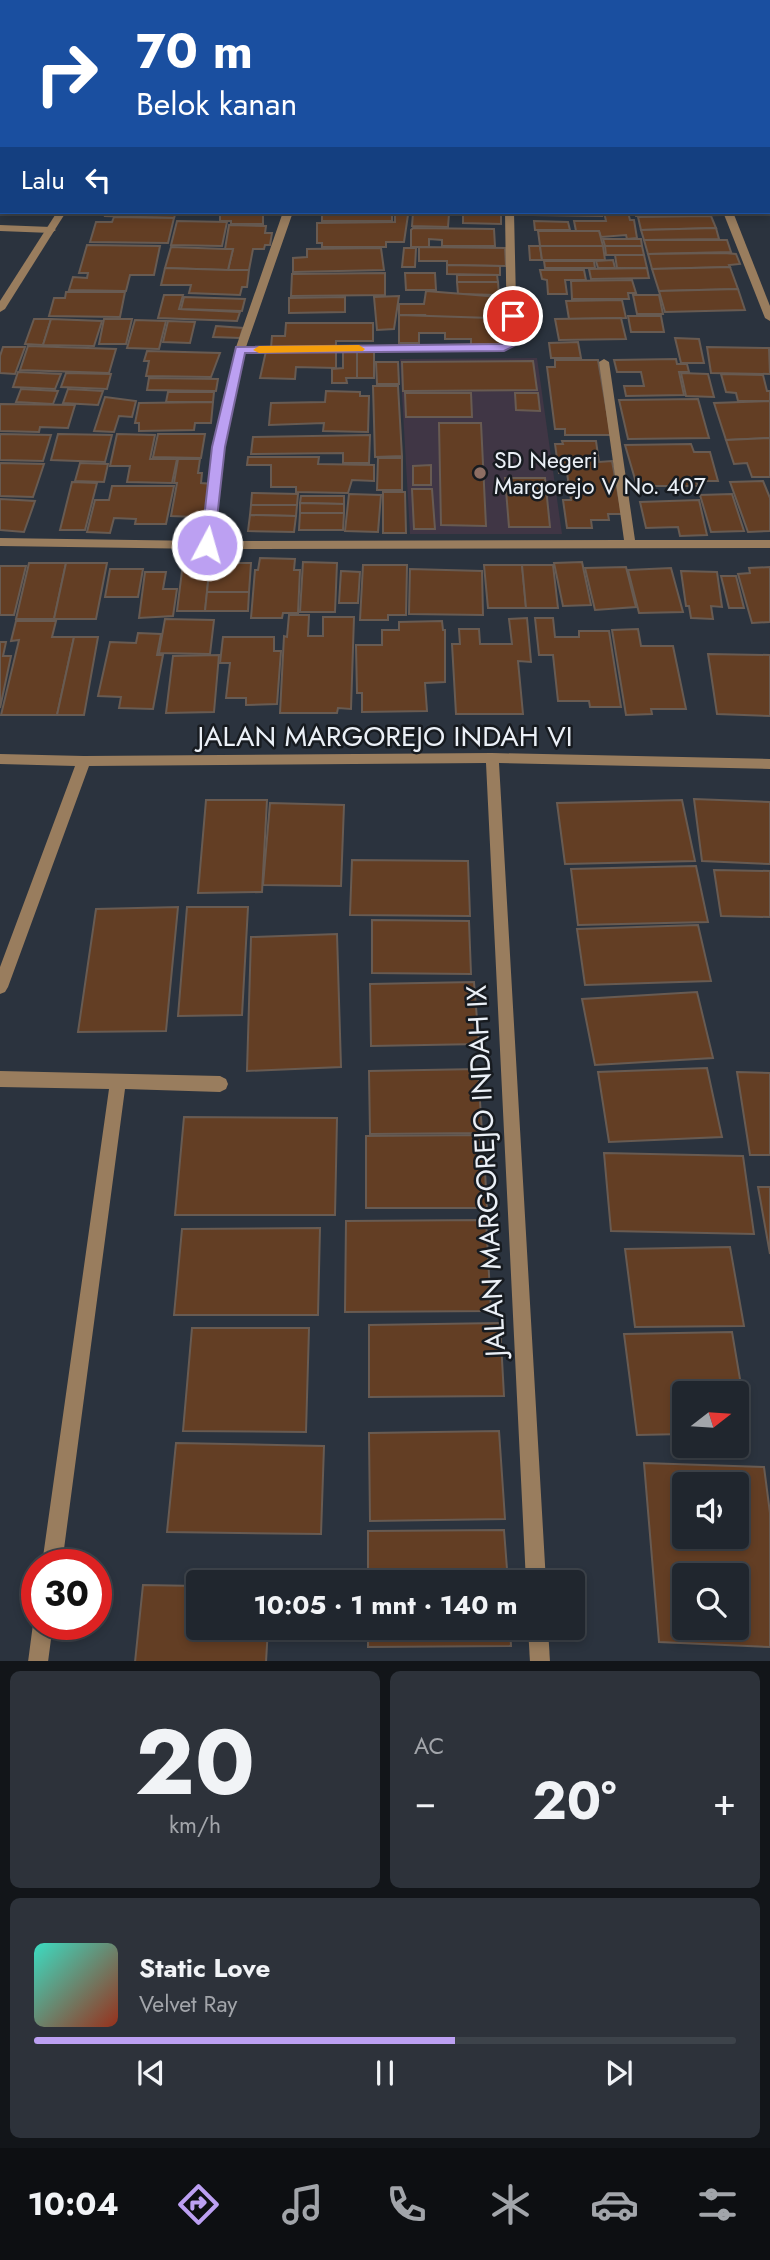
<!DOCTYPE html>
<html lang="id">
<head>
<meta charset="utf-8">
<style>
	:root { --surface:#20262e; --page:#2d323a; --text:#f1f3f6; --muted:#a2a5aa; --line:#3d434a; --accent:#bca0f2 }
	body { margin:0; font-family:Jost,sans-serif; background:var(--page); color:var(--text); height:100vh; display:flex; flex-direction:column; font-size:26px; white-space:nowrap }
	* { box-sizing:border-box; margin:0 }
	p { font-size:23px; color:var(--muted) }
	.icon { flex:none; width:38px; height:38px; fill:none; stroke:currentColor; stroke-width:2; stroke-linecap:round; stroke-linejoin:round }
	.map { position:relative; height:1661px; overflow:hidden }
	.drawer { display:flex; flex-direction:column; gap:10px; padding:10px; background:#121519; flex:1 }
	.drawer>* { flex:none }
	.hud { position:absolute; left:0px; top:0px; width:770px; height:214px; box-shadow:0 4px 10px #0003,0 0 0 2px var(--line); background:#1a4fa0; color:#fff; overflow:hidden }
	.needle { width:46px; rotate:73deg }
	.controls { position:absolute; left:672px; top:1381px; display:grid; gap:14px }
	.controls a { display:grid; place-items:center; width:77px; height:77px; border-radius:7px; background:var(--surface); box-shadow:0 4px 10px #0003,0 0 0 2px var(--line); font-size:35px }
	.speed { position:absolute; left:21px; top:1549px; display:flex; gap:14px; font-size:35px; font-weight:700; text-align:center }
	.speed>* { display:grid; place-content:center; width:91px; height:91px; border-radius:50%; background:var(--surface); box-shadow:0 4px 10px #0003,0 0 0 2px var(--line); line-height:1 }
	.speed .limit { border:10px solid #d22; background:#fff; color:#111 }
	.pin { position:absolute; display:grid; place-items:center; width:60px; height:60px; color:#fff; margin:-30px; border:4px solid #fff; border-radius:50%; box-shadow:0 2px 7px #0007 }
	.me { position:absolute; width:77px; margin:-38px; rotate:6deg; stroke-linejoin:round; filter:drop-shadow(0 0 5px #0008) }
	.turn { display:flex; align-items:center; gap:24px; height:147px; padding:0 21px; font-size:32px }
	.turn .icon { width:91px; height:91px; stroke-width:2.5 }
	.turn b { display:block; font-size:49px; line-height:60px }
	.then { display:flex; align-items:center; height:66px; padding:0 21px; background:#0003; gap:14px; font-size:26px }
	.big { font-size:52px; font-weight:700; line-height:1.1 }
	.drawer .card { flex:1; display:flex; flex-direction:column; justify-content:center; gap:10px; min-width:0; padding:0 24px; border-radius:10px; background:var(--page) }
	.drawer .dial { align-items:center; gap:0 }
	.dial b { font-size:91px; line-height:1 }
	.song { display:flex; align-items:center; gap:21px }
	.cover { width:84px; height:84px; border-radius:10px; background:linear-gradient(135deg,hsl(170 70% 55%),hsl(10 70% 35%)) }
	.played { height:7px; border-radius:4px; background:linear-gradient(90deg,var(--accent) 60%,var(--line) 60%) }
	.keys { display:flex; justify-content:space-around; direction:ltr }
	.heat { display:flex; justify-content:space-between; align-items:center; font-size:38px; direction:ltr }
	.drawer .tiles { flex:1; display:grid; gap:10px; grid-template-columns:1fr 1fr }
	.card:last-child { grid-column:span 2 }
	.trip { position:absolute; left:186px; top:1570px; width:399px; height:70px; border-radius:7px; background:var(--surface); box-shadow:0 4px 10px #0003,0 0 0 2px var(--line); font-weight:700; line-height:70px; text-align:center }
	.dock { display:flex; height:112px; justify-content:space-around; align-items:center; background:#0d0f12; color:var(--muted) }
	.dock .icon { width:49px; height:49px }
	.dock .on { color:var(--accent) }
	.dock b { font-size:32px; color:var(--text) }
	.map>svg:first-child { display:block }
</style>
</head>
<body>
<div class="map">
<svg width="770" height="1662" viewBox="0 0 770 1662">
	<rect width="100%" height="100%" fill="#2b333e"/>
	<path fill="#403645" d="M537,358L562,534H410L400,359Z"/>
	<g fill="#633e24" stroke="#685b52" stroke-width="2" fill-rule="evenodd">
		<path d="M106,212H176L174,218L105,216Z"/>
		<path d="M216,212H278L263,213V224H231V221H220V214Z"/>
		<rect x="322" y="212" width="70" height="9"/>
		<path d="M532,212H601L602,216L533,215Z"/>
		<path d="M604,212H628L630,220H634L637,238L627,239L626,235L601,237L599,231H576L574,221H606Z"/>
		<path d="M635,212H723L724,215L636,216Z"/>
		<path d="M413,213L449,214L448,227L412,226Z"/>
		<path d="M463,213L501,214V224L463,223Z"/>
		<path d="M395,214L408,215L404,242H386V247H322V243H317V223L395,222Z"/>
		<path d="M711,216L716,228L641,230L638,217Z"/>
		<path d="M114,217L174,218L168,243L90,242L96,222H112Z"/>
		<path d="M177,221L227,222L222,246L171,245Z"/>
		<path d="M534,221L568,222L570,230H535Z"/>
		<path d="M229,225L266,226L265,233H272L270,245H265L264,249H253L249,270H228L233,249H225Z"/>
		<path d="M413,228L494,229L495,246H442V240L429,239V247H411V230Z"/>
		<path d="M716,228L719,239L644,240L641,230Z"/>
		<path d="M538,231H599L603,246H540Z"/>
		<path d="M603,239H641L642,246H605Z"/>
		<path d="M644,240H727L731,252L648,254Z"/>
		<path d="M87,245L160,246L154,275H130L126,291L69,290L73,277L87,278L88,273H79Z"/>
		<path d="M529,246H540L542,260H530Z"/>
		<path d="M540,246H603L605,260H542Z"/>
		<path d="M605,246H642L644,255H606Z"/>
		<path d="M171,247L225,249H233L228,270L165,268Z"/>
		<path d="M419,247L505,248L506,266L447,265V261H419Z"/>
		<path d="M381,248L384,270L293,272V258L307,257V249Z"/>
		<path d="M404,248H416L415,267H402Z"/>
		<path d="M724,253L736,254L740,264L729,265L730,267L652,269L648,254Z"/>
		<path d="M615,255H644L647,268H617Z"/>
		<path d="M613,260L615,268H598L596,261Z"/>
		<path d="M544,261H594L595,268H545Z"/>
		<path d="M447,265L500,266V275L447,274Z"/>
		<path d="M730,267L738,289L659,291L652,269Z"/>
		<path d="M165,268L228,270H249L247,287H242L240,295L189,293L191,285H161Z"/>
		<path d="M647,268L649,278L591,279L589,269Z"/>
		<path d="M540,270H584L586,280H565L567,294H548L547,280L542,279Z"/>
		<path d="M385,273V295L291,296L292,274Z"/>
		<path d="M405,273H435L436,290H406Z"/>
		<path d="M457,275H497L498,282H457Z"/>
		<path d="M632,280L636,293H628L629,299H572L571,281Z"/>
		<path d="M457,282H498L499,295L458,294Z"/>
		<path d="M738,289L745,310L665,312L659,291Z"/>
		<path d="M426,291L500,297L502,318H424L425,315H399V304H424Z"/>
		<path d="M66,292H125L120,317L49,316L54,298H65Z"/>
		<path d="M164,295H183L179,309L240,312L237,321L158,318Z"/>
		<path d="M633,295H659L663,314H637Z"/>
		<path d="M399,296L394,329L377,330L374,297Z"/>
		<path d="M184,297L245,299L242,311L181,309Z"/>
		<path d="M345,297V312L289,313V298Z"/>
		<path d="M622,300L626,318L569,319L566,301Z"/>
		<path d="M399,315L491,318V335H500L502,347L471,346V339H445V333H419V343H399Z"/>
		<path d="M628,316H661L664,332H631Z"/>
		<path d="M621,318L626,339L559,340L555,319Z"/>
		<path d="M34,319H51L43,345L25,344Z"/>
		<path d="M51,319L102,321L94,346L43,345Z"/>
		<path d="M104,319H132L126,344H99Z"/>
		<path d="M135,320L166,321L159,349L127,348Z"/>
		<path d="M168,321L195,322L190,343L163,342Z"/>
		<path d="M286,323H373V341H336V348H271L272,336H285Z"/>
		<path d="M216,326L243,328L240,338L213,337Z"/>
		<path d="M675,338L699,339L704,363H681Z"/>
		<path d="M578,342L581,358H551L549,343Z"/>
		<path d="M28,346L116,349L109,373L20,370Z"/>
		<path d="M3,347H25L15,374L0,373V356Z"/>
		<path d="M707,347L769,348L770,374L711,373Z"/>
		<path d="M147,351L220,353L211,377L146,376L149,361H144Z"/>
		<path d="M266,351L336,352V368L296,367L295,379L260,378Z"/>
		<path d="M343,351H357V378H346L347,383H332V369L343,368Z"/>
		<rect x="357" y="351" width="17" height="27"/>
		<path d="M676,359L677,364H687L689,372H679L684,395L626,396L624,386H644L641,372H617L614,360Z"/>
		<path d="M555,360H598L611,435H565V429H555L547,367H555Z"/>
		<path d="M533,361L537,390L403,391L402,362Z"/>
		<path d="M376,362H398L399,384H377Z"/>
		<path d="M18,372L61,374L55,389L13,387Z"/>
		<path d="M66,373L111,374L107,389L61,387Z"/>
		<path d="M681,373L708,374L714,397L686,396Z"/>
		<path d="M721,374L763,375L767,391H770V401H738L736,393L726,392Z"/>
		<path d="M149,378L218,379L216,391L147,390Z"/>
		<path d="M373,386H398L402,456L375,457Z"/>
		<path d="M21,389L58,391L53,404L16,402Z"/>
		<path d="M68,389L103,391L98,405L63,403Z"/>
		<path d="M326,391L360,392V396H369L368,432L323,431L324,423L269,425L271,403L325,402Z"/>
		<path d="M168,392H214L213,402H166Z"/>
		<path d="M405,393H471L472,417H406Z"/>
		<path d="M515,393H538L540,411L516,410Z"/>
		<path d="M105,397L136,401L132,417L119,416L114,432L94,431Z"/>
		<path d="M698,399L709,438L628,439L619,400Z"/>
		<path d="M770,401V438L726,440L714,403Z"/>
		<path d="M213,402L211,423H195L194,430L139,431V423H135L139,403Z"/>
		<path d="M0,404L75,405L68,428L40,427L39,432L0,431Z"/>
		<path d="M439,423H481L486,526L441,525Z"/>
		<path d="M0,434L51,435L43,461L0,460Z"/>
		<path d="M58,434L112,435L105,462L51,460Z"/>
		<path d="M117,434L155,435L150,459H177L172,483L127,482L130,466H110Z"/>
		<path d="M158,434H205L201,458L153,457Z"/>
		<path d="M370,435L369,463H343V453L251,454L253,437Z"/>
		<path d="M770,438V477H752L747,463L734,464L726,440Z"/>
		<path d="M562,441H596L599,462L612,461L622,514H608L609,520H591L592,528H567L563,500H571L567,473H559L555,444H563Z"/>
		<path d="M691,444L694,452H710L718,481H696L698,486H637L625,445Z"/>
		<path d="M248,457H319L318,464L374,465V481L352,480L348,493L296,492V487H271V465H247Z"/>
		<path d="M378,458H402V490H377Z"/>
		<path d="M178,459H200L198,473H202L201,483L214,484L209,514H196V517L171,516L177,483H174Z"/>
		<path d="M0,463L44,464L33,497L0,496Z"/>
		<path d="M80,463L108,464L104,482L75,481Z"/>
		<path d="M431,465V485H413V466Z"/>
		<path d="M505,478H545L550,527H509Z"/>
		<path d="M763,481L770,498V531L748,532L730,482Z"/>
		<path d="M72,482L97,483L85,530H60Z"/>
		<path d="M112,486H174L166,524H135L136,519L114,518L110,533L87,532L95,500H109Z"/>
		<path d="M412,489H432L435,529H414Z"/>
		<path d="M383,492H405L406,533H383Z"/>
		<path d="M252,493L298,494L297,505H251Z"/>
		<path d="M349,494L381,495L378,532L345,531Z"/>
		<path d="M732,494L744,531L711,532L700,495Z"/>
		<path d="M301,496H344V504L300,503Z"/>
		<path d="M0,499L35,501L24,532L0,530Z"/>
		<path d="M699,500L707,535L680,536L678,527L646,528L640,502Z"/>
		<path d="M300,503L344,504V513H300Z"/>
		<path d="M251,505H297L296,516L250,515Z"/>
		<path d="M300,513H344L343,530H299Z"/>
		<path d="M250,515L296,516L294,532L248,531Z"/>
		<path d="M260,558L295,559L294,570H300L298,613H283L282,618H251L255,570H258Z"/>
		<path d="M303,562L337,563L335,612H300Z"/>
		<path d="M582,562L591,605L563,606L554,563Z"/>
		<path d="M29,563H66L54,619H16Z"/>
		<path d="M66,563H107L96,619H54Z"/>
		<path d="M183,563H210L205,611H177Z"/>
		<path d="M210,563H251L249,592H207Z"/>
		<path d="M363,565H407L406,615H388V620H360Z"/>
		<path d="M484,565H522L526,608H488Z"/>
		<path d="M522,565H553L558,608H526Z"/>
		<path d="M0,566H26L14,615H0Z"/>
		<path d="M626,567L636,607L595,610L585,568Z"/>
		<path d="M770,567V622L752,623L738,574L750,573L749,568Z"/>
		<path d="M671,568L683,612L639,613L628,570Z"/>
		<path d="M110,569H143L138,597H105Z"/>
		<path d="M410,569L482,571L483,615L409,614Z"/>
		<path d="M341,571L360,572L358,603H339Z"/>
		<path d="M681,571L717,572L722,607L711,606L713,619L691,618L689,606H686Z"/>
		<path d="M145,572H166L163,589H177L173,616L139,618Z"/>
		<path d="M721,576H736L744,608H729Z"/>
		<path d="M207,592H249L248,611H205Z"/>
		<path d="M289,615H309L308,636H323V617H354L351,709L338,708L337,713H280L284,636L287,637Z"/>
		<path d="M527,618L531,662L518,661L523,714H456L452,644H460L459,629H479L480,644H512L509,619Z"/>
		<path d="M535,618H553L555,637H579V631H609L621,707H590L589,701H558L553,655H539Z"/>
		<path d="M165,619L214,620L210,654L159,653Z"/>
		<path d="M16,621H56L52,637H74L57,715H1L19,640L11,641Z"/>
		<path d="M442,621L443,630H445V682L425,683L427,711L362,712V693H357L356,645H382V630H399V622Z"/>
		<path d="M638,629L641,646H673L686,709H651L652,714L626,715L612,630Z"/>
		<path d="M138,633L161,634L157,655H163L153,709L119,708L121,697L98,696L110,642L136,643Z"/>
		<path d="M74,637H98L84,715H57Z"/>
		<path d="M223,637H274V651H281L277,704L246,705V698H226L230,663H220Z"/>
		<path d="M0,642H6L3,656H11L0,708Z"/>
		<path d="M708,654L770,655V716L717,714Z"/>
		<path d="M219,655L214,712L166,713L173,656Z"/>
		<path d="M694,799L770,802V864L702,861Z"/>
		<path d="M206,800H267L262,892L198,893Z"/>
		<path d="M682,800L695,861L565,864L557,803Z"/>
		<path d="M270,803L344,805L341,886L263,885Z"/>
		<path d="M352,860L468,861L470,916L350,915Z"/>
		<path d="M696,866L708,922L578,925L571,869Z"/>
		<path d="M714,870L770,871V917L721,916Z"/>
		<path d="M178,907L166,1031L78,1032L96,909Z"/>
		<path d="M187,907H248L242,1015L178,1016Z"/>
		<path d="M372,920L469,921L471,974L372,973Z"/>
		<path d="M698,925L711,981L585,985L577,929Z"/>
		<path d="M337,934L341,1067L247,1071L251,937Z"/>
		<path d="M474,982L479,1044L371,1046L370,984Z"/>
		<path d="M697,992L713,1058L595,1065L582,999Z"/>
		<path d="M707,1068L722,1137L609,1142L598,1072Z"/>
		<path d="M478,1069L482,1133L370,1134L369,1071Z"/>
		<path d="M737,1072L770,1073V1155H750Z"/>
		<path d="M184,1117L337,1118L335,1215H175Z"/>
		<path d="M483,1135L487,1208H366V1136Z"/>
		<path d="M604,1153L743,1156L754,1234L611,1231Z"/>
		<path d="M758,1187H770V1254Z"/>
		<path d="M486,1220L491,1311L345,1312L346,1221Z"/>
		<path d="M320,1228L318,1315H174L182,1229Z"/>
		<path d="M730,1247L744,1326L635,1327L625,1249Z"/>
		<path d="M500,1323L504,1396L369,1397V1325Z"/>
		<path d="M192,1328H309L306,1432L183,1431Z"/>
		<path d="M732,1332L749,1432L737,1433V1393H684V1434L637,1435L624,1334Z"/>
		<path d="M499,1431L505,1519L370,1521L369,1433Z"/>
		<path d="M176,1443L324,1446L321,1534L167,1532Z"/>
		<path d="M644,1463L764,1467L770,1513V1647L659,1642ZM684,1484H737V1536H684ZM684,1575H737V1628H684Z"/>
		<path d="M504,1530L508,1582H368V1531Z"/>
		<path d="M143,1585L198,1586V1628H268L266,1662H135Z"/>
		<path d="M368,1628H510L511,1646L368,1647Z"/>
	</g>
	<g fill="none" stroke-linecap="round" stroke-linejoin="round">
		<g fill="#997d5e" fill-rule="evenodd">
			<path d="M2,178V186L0,187V179Z"/>
			<path d="M0,225L51,227L56,230L51,233L0,231Z"/>
		</g>
		<g fill="#997d5e" fill-rule="evenodd">
			<path d="M164,0H172L163,2Z"/>
			<rect x="446" y="0" width="8" height="2"/>
			<rect x="580" y="0" width="8" height="2"/>
			<path d="M636,0H644L645,2H637Z"/>
			<path d="M664,0H672L663,2Z"/>
			<rect x="0" y="49" width="2" height="4"/>
			<path d="M768,97H770L768,102Z"/>
			<rect x="0" y="124" width="2" height="6"/>
			<rect x="768" y="125" width="2" height="6"/>
			<path d="M57,212H66L5,309L0,312V301Z"/>
			<path d="M283,212H293L246,347L507,343L505,212H514L517,345L499,351L244,353L223,447L213,541L624,540L599,362L604,359L609,362L635,540H770V548L207,549L0,546V538L202,541L213,447L235,350Z"/>
			<path d="M723,212H733L770,306V321L765,318Z"/>
			<path d="M492,753L770,759V769L499,763L546,1582H526L486,763L89,766L8,987L5,992L0,994V967L75,766L0,764V754L84,756Z"/>
			<path d="M0,1071L220,1076L226,1079L228,1084L226,1089L220,1092L125,1089L62,1564H42L109,1089L0,1087Z"/>
			<path d="M37,1616V1624H53L48,1662H28L33,1624Z"/>
			<path d="M528,1628H548L550,1662H530Z"/>
		</g>
	</g>
	<path fill="#bca0f2" stroke="#7a689d" stroke-width="2" d="M513,313L518,316L520,343L504,351L245,353L225,447L214,545L207,550L203,549L201,545L212,447L236,347L502,344L508,341L507,316Z"/>
	<path fill="#f59e0b" d="M359,345L365,349L363,351L259,353L253,350L259,346Z"/>
	<circle fill="#8d6e63" stroke="#171b20" stroke-width="2.5" cx="480" cy="473" r="7"/>
	<g text-anchor="middle" dominant-baseline="central" stroke-width="5" stroke-linejoin="round" paint-order="stroke">
		<g font-size="23" fill="#ebf0f7" stroke="#171b20" text-anchor="start">
			<text x="494" y="460">SD Negeri<tspan x="494" dy="26">Margorejo V No. 407</tspan></text>
		</g>
		<g font-size="28" fill="#ebf0f7" stroke="#171b20">
			<text x="385" y="736">JALAN MARGOREJO INDAH VI</text>
			<text transform="translate(486 1171) rotate(-93)">JALAN MARGOREJO INDAH IX</text>
		</g>
	</g>
</svg>
<div class="controls">
<a><svg class="needle" viewBox="-14 -14 28 28"><path d="M0-13l5 13h-10z" fill="#e53935"/><path d="M0 13l5-13h-10z" fill="#a2a5aa"/></svg></a>
<a><svg class="icon" aria-label="sound" viewBox="0 0 24 24"><path d="M4 9h4l5-4v14l-5-4H4zM17 9q2 3 0 6"/></svg></a>
<a><svg class="icon" aria-label="search" viewBox="0 0 24 24"><circle cx="10" cy="10" r="6"/><path d="M15 15l6 6"/></svg></a>
</div>
<div class="speed"><div class="limit">30</div></div>
<div class="pin" style="left:513px;top:316px;background:#d93025"><svg class="icon" aria-label="arrive" viewBox="0 0 24 24"><path d="M6 21V4h12l-3 4 3 4H6"/></svg></div>
<svg class="me" style="left:207px;top:545px" viewBox="-20 -20 40 40"><circle r="17" fill="#bca0f2" stroke="#fff" stroke-width="3"/><path d="M0-11L8 9 0 5-8 9z" fill="#fff"/></svg>
<div class="trip">10:05 · 1 mnt · 140 m</div>
<div class="hud">
<div class="turn"><svg class="icon" aria-label="right" viewBox="0 0 24 24"><path d="M7 20v-9h11M14 6l5 5-5 5"/></svg><div><b>70 m</b>Belok kanan</div></div>
<div class="then">Lalu<svg class="icon" aria-label="left" viewBox="0 0 24 24"><path d="M17 20v-9H6M10 6l-5 5 5 5"/></svg></div>
</div>
</div>
<section class="drawer">
<div class="tiles">
<div class="card dial"><b>20</b><p>km/h</p></div>
<div class="card"><p>AC</p>
<div class="heat"><a>−</a><b class="big">20°</b><a>+</a></div>
</div>
<div class="card">
<div class="song"><i class="cover"></i><div><b>Static Love</b><p>Velvet Ray</p></div></div>
<div class="played"></div>
<div class="keys"><svg class="icon" aria-label="previous" viewBox="0 0 24 24"><path d="M18 5L8 12l10 7zM5 5v14"/></svg><svg class="icon" aria-label="pause" viewBox="0 0 24 24"><path d="M8 5v14M16 5v14"/></svg><svg class="icon" aria-label="next" viewBox="0 0 24 24"><path d="M6 5l10 7-10 7zM19 5v14"/></svg></div>
</div>
</div>
</section>
<nav class="dock">
<b>10:04</b>
<svg class="icon on" aria-label="directions" viewBox="0 0 24 24"><path d="M12 3l9 9-9 9-9-9zM9 14v-3h6M13 9l2 2-2 2"/></svg>
<svg class="icon" aria-label="music" viewBox="0 0 24 24"><path d="M9 18V5l10-2v13"/><circle cx="6" cy="18" r="3"/><circle cx="16" cy="16" r="3"/></svg>
<svg class="icon" aria-label="phone" viewBox="0 0 24 24"><path d="M5 4h4l2 5-3 2q2 4 5 5l2-3 5 2v4C11 20 4 13 5 4z"/></svg>
<svg class="icon" aria-label="climate" viewBox="0 0 24 24"><path d="M12 3v18M4 7l16 10M4 17L20 7"/></svg>
<svg class="icon" aria-label="car" viewBox="0 0 24 24"><path d="M5 17H2v-5l4-1 3-4h7l3 4 3 1v5h-3M9 17h6M6 11h13"/><circle cx="7" cy="17" r="2"/><circle cx="17" cy="17" r="2"/></svg>
<svg class="icon" aria-label="filters" viewBox="0 0 24 24"><path d="M4 7h16M4 17h16"/><circle cx="9" cy="7" r="2"/><circle cx="15" cy="17" r="2"/></svg>
</nav>
</body>
</html>
